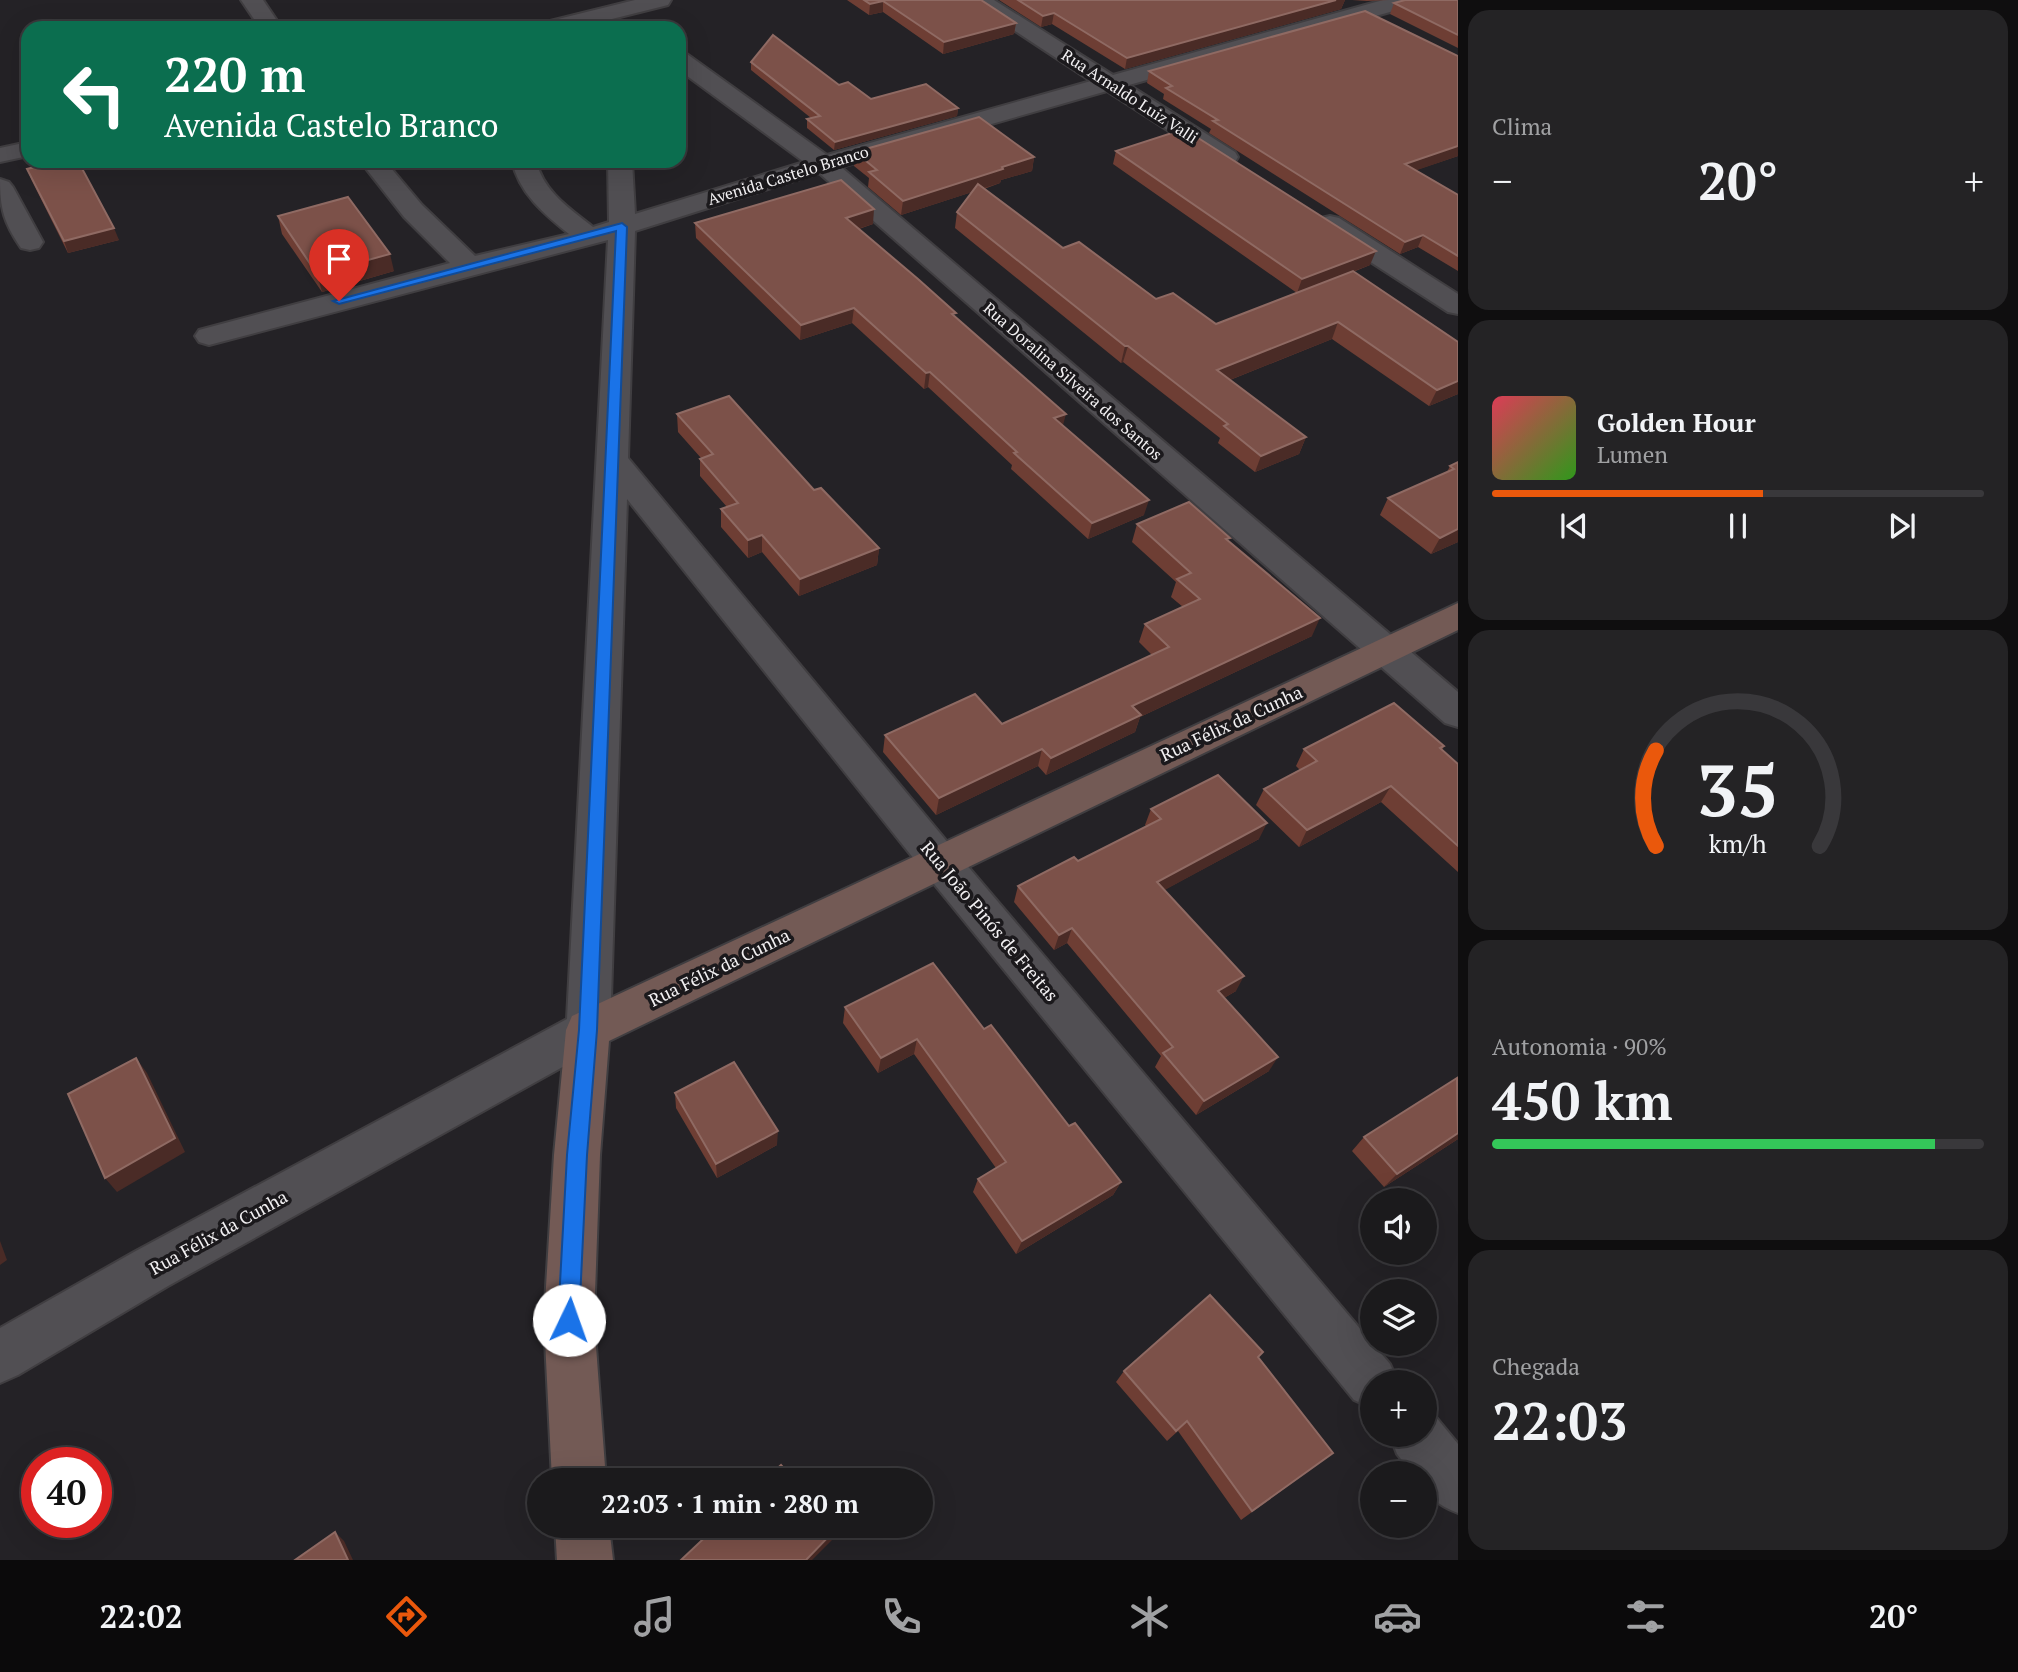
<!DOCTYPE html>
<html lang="pt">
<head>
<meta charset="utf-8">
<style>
	:root { --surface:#1b1a1c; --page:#242325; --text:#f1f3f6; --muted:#a0a1a3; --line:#39383b; --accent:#ea580c }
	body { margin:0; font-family:"PT Serif",serif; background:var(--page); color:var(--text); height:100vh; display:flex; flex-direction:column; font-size:26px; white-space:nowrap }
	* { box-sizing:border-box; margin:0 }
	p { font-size:23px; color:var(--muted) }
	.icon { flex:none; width:38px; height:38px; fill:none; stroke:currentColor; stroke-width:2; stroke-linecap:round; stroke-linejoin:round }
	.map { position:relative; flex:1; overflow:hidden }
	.details { display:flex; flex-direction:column; gap:10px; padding:10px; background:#0f0e0f; width:560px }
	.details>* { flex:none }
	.top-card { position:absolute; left:21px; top:21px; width:665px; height:147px; border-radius:21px; box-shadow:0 7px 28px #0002,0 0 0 2px var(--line); background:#0b6e4f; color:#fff; overflow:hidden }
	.tools { position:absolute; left:1360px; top:1188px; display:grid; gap:14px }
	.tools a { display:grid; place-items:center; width:77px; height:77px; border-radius:50%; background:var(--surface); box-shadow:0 7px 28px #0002,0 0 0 2px var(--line); font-size:35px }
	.speed { position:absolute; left:21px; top:1447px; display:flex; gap:14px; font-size:35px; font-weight:700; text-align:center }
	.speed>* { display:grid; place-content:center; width:91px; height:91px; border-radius:50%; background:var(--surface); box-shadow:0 7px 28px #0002,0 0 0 2px var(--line); line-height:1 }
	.speed .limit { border:10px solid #d22; background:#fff; color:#111 }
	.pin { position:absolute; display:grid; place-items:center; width:60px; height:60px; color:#fff; margin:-72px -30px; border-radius:50% 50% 50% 0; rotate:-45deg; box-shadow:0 0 7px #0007 }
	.pin .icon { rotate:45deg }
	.me { position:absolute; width:77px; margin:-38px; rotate:3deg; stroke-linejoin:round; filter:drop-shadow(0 0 5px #0008) }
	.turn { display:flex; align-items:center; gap:24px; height:147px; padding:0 28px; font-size:32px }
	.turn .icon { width:91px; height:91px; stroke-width:2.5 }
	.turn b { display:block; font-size:49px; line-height:60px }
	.big { font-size:52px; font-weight:700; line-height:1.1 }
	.details .widget { flex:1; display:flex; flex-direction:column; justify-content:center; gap:10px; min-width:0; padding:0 24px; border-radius:21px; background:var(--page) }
	.details .dial { align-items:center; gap:0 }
	.dial svg { height:182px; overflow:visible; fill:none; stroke:var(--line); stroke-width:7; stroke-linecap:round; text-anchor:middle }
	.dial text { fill:var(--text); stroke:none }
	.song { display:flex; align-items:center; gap:21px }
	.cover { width:84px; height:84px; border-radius:10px; background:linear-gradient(135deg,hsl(350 70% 55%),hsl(110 70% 35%)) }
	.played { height:7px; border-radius:4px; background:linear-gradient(90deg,var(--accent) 55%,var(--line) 55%) }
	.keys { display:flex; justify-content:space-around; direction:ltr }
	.heat { display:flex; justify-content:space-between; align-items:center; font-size:38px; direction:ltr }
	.charge { height:10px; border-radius:5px; background:linear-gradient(90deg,#34c759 90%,var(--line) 0) }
	.trip { position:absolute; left:527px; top:1468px; width:406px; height:70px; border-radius:35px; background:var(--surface); box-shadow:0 7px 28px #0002,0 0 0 2px var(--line); font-weight:700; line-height:70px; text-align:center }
	.menu { display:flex; height:112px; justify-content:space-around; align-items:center; background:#0b0a0b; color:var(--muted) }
	.menu .icon { width:49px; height:49px }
	.menu .on { color:var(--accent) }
	.menu b { font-size:32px; color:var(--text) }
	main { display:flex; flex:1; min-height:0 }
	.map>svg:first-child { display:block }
</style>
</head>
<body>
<main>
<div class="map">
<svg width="1458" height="1560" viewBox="0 0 1458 1560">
	<rect width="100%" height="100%" fill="#242226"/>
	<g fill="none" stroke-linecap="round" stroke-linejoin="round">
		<g stroke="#403e41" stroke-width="4">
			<g id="street">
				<path d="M241,0H263L282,28H260Z"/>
				<path d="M635,0H671L668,5L576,28H539L542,23Z"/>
				<path d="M968,0H994L1113,75L1383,0H1418L1415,5L1129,85L1235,152L1238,157L1235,162L1226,164L1217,162L1107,91L841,167L1458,692V727L1445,723L819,173L635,231L628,458L954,850L1390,1364L1398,1382H1372V1408L1354,1400L926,874L627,499L610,1030L604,1044L168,1286L18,1375L0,1383V1328L134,1252L567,1019L608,240L209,345L199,342L195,336L199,330L450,263L404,217L360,161H385L422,205L475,256L569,234C544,214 519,193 512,161H536C544,192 569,208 593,227L609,222L608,161H632L635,214L804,162L679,70V52L687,54L827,155L1091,81Z"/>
				<path d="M28,142V156L0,162V148Z"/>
				<path d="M0,179L9,182L13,187L43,242L39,248L30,250L21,248C4,223 0,209 0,179Z"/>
				<path d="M1330,216L1339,218L1458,294V314L1448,312L1321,230L1317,224L1321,218Z"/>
				<path d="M1424,1412L1435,1416L1458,1444V1513C1438,1505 1424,1496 1424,1474H1413L1397,1454L1390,1435H1424Z"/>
			</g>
		</g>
		<g stroke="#403e41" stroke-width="4">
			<g id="secondary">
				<path d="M1458,603V630L609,1041L600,1155L594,1320L606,1480H552L544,1320L554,1155L566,1030L572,1016Z"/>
				<path d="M555,1526H609L613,1560H557Z"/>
			</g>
		</g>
		<use href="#street" fill="#514f53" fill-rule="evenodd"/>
		<use href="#secondary" fill="#735a55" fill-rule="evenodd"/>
	</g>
	<g fill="#6e3e34">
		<path d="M847,0H981L1016,23L1014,34L943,54L883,12L869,15Z"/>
		<path d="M999,0H1345L1341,9L1125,69L1052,24L1041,27Z"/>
		<path d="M1352,0H1389L1367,1Z"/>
		<path d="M1458,0V48L1390,14L1394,3Z"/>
		<path d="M751,62L839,85L871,99L958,108L957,116L834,150L807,128V119L811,118L751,70Z"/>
		<path d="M1149,71L1458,156L1416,170L1458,195V271L1418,247L1400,254L1209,133L1211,129L1163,99L1164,94L1147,83Z"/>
		<path d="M1116,151L1370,265L1353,272L1458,342V394L1429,406L1332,339L1230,380L1306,437L1299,454L1255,472L1218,443L1220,438L1123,362L1121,363L955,228L957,212L972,192L901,215L868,187L869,178L854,166L855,152L1034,157L1032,171L1001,180L1000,183L984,189L1063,248L1156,299L1216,324L1297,293L1113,164Z"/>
		<path d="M27,169L119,240L68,253L32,181Z"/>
		<path d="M278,216L394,271L322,292L282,234Z"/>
		<path d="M695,223L873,224L859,229L955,317L1063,426L1144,515L1088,539L1011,469L1012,465L928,387L924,389L852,323L800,340L696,238Z"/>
		<path d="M677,414L814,490L879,548L877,565L799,596L762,552L748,558L721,527V509L727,507L700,476V459L701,458L678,432Z"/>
		<path d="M1458,462V542L1431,554L1380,515L1388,498L1447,472L1450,466Z"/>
		<path d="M1137,524L1312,636L1140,717L1135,732L1046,775L1038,766L936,815L883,752L885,735L1002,724L1152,655L1139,642L1145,624L1183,607L1171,597L1176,582L1132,542Z"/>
		<path d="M1444,746L1442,750L1458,764V872L1381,802L1299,847L1256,805L1264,789L1300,770L1296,766L1304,749Z"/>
		<path d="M1151,809L1259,839L1164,890L1236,991L1224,998L1269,1071L1196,1115L1155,1067L1161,1056L1067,943L1054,950L1014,902L1018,886L1078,861L1146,826L1145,825Z"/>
		<path d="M845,1007L984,1029L1069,1126L1121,1182L1113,1195L1016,1254L973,1192L978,1179L996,1168L914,1054L878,1073L843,1023Z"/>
		<path d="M675,1093L777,1145L717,1178L676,1108Z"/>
		<path d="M1364,1137L1458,1139L1384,1187L1352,1151Z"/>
		<path d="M1258,1357L1333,1453L1241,1520L1178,1431L1167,1441L1116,1382L1124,1371Z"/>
	</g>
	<g fill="#4a2b26">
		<path d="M1336,0H1345L1341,9L1125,69L1127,58Z"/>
		<path d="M883,1V12L869,15L870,4Z"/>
		<path d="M1054,13L1052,24L1041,27L1043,16Z"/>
		<path d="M1016,23L1014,34L943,54L944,42Z"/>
		<path d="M958,108L957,116L834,150L835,142Z"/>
		<path d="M1458,146V156L1400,176L1405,164Z"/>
		<path d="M1034,157L1032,171L1001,180L1000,183L901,215L903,201Z"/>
		<path d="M874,209L873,224L845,233L846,218Z"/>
		<path d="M114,228L119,240L68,253L64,241Z"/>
		<path d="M1423,235L1418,247L1400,254L1405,242Z"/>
		<path d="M1376,251L1370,265L1297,293L1302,279Z"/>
		<path d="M390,254L394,271L322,292L317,274Z"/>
		<path d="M854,308L852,323L800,340L801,325Z"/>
		<path d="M1338,322L1332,339L1212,387L1217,370Z"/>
		<path d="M1125,346H1128L1123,362L1121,363Z"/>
		<path d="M930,372L928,387L924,389L926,373Z"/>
		<path d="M1458,381V394L1429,406L1437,390Z"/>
		<path d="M1066,414L1062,429L1054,418Z"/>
		<path d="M1306,437L1299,454L1255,472L1261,456Z"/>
		<path d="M1149,500L1144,515L1088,539L1092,523Z"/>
		<path d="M1458,529V542L1431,554L1440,538Z"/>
		<path d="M762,535V552L748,558V540Z"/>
		<path d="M879,548L877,565L799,596L800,579Z"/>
		<path d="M1320,618L1312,636L1140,717L1135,732L1046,775L1051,758L1132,706Z"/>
		<path d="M1042,749L1038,766L936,815L939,798Z"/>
		<path d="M1391,786L1381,802L1299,847L1307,830Z"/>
		<path d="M1267,823L1259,839L1150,898L1157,882Z"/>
		<path d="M1072,928L1067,943L1054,950L1059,935Z"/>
		<path d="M1244,976L1236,991L1210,1006L1218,991Z"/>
		<path d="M917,1039L914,1054L878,1073L881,1058Z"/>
		<path d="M1278,1057L1269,1071L1196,1115L1204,1101Z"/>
		<path d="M136,1058L147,1073L185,1152L117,1192L105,1178Z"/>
		<path d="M778,1131L777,1145L717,1178L716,1164Z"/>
		<path d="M1458,1133V1139L1384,1187L1397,1174Z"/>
		<path d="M1121,1182L1113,1195L1016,1254L1022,1241Z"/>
		<path d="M0,1241L7,1260L0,1265Z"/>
		<path d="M835,1530L833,1539L812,1560H806Z"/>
		<path d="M335,1532L344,1541L353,1560H348Z"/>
	</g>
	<g fill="#7c5149" stroke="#8f6a63" stroke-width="2">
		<path d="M864,0H981L1016,23L944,42L883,1L870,4Z"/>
		<path d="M1018,0H1336L1127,58L1054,13L1043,16Z"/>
		<path d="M1405,0H1458V35L1394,3Z"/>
		<path d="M1365,11L1458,56V146L1405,164L1458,195V256L1423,235L1405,242L1213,121L1218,120L1166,88L1172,86L1149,71Z"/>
		<path d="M773,35L839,85L848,82L871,99L926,84L958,108L835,142L807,119L820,116L751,62Z"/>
		<path d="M979,117L1034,157L1002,167L1003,169L903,201L869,172L877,170L855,152Z"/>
		<path d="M1184,129L1376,251L1302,279L1116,151Z"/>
		<path d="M58,161H78L114,228L64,241L27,169Z"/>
		<path d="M841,180L874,209L846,218L918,279L956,313L952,314L1066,414L1054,418L1149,500L1092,523L1014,453L1017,452L930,372L926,373L854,308L801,325L695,223Z"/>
		<path d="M978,184L1063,248L1079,242L1156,299L1173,293L1216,324L1353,271L1458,342V381L1437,390L1338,322L1217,370L1306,437L1261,456L1224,426L1228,424L1128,346H1125L957,212Z"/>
		<path d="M348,197L390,254L317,274L278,216Z"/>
		<path d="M729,396L814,490L821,488L879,548L800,579L762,535L748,540L721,509L738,503L700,459L713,454L677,414Z"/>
		<path d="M1458,462V529L1440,538L1388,498L1454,469L1450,466Z"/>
		<path d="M1189,502L1230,538L1226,539L1320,618L1132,706L1141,715L1051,758L1042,749L939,798L885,735L975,694L1002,724L1169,647L1145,624L1200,599L1177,579L1191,573L1137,524Z"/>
		<path d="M1394,703L1444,746L1440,748L1458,764V846L1391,786L1307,830L1264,789L1317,761L1304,749Z"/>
		<path d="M1218,775L1267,823L1157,882L1244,976L1218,991L1278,1057L1204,1101L1163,1053L1173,1047L1072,928L1059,935L1018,886L1074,857L1078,861L1161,819L1151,809Z"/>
		<path d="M933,963L984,1029L991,1025L1069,1126L1075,1123L1121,1182L1022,1241L978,1179L1006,1162L917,1039L881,1058L845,1007Z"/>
		<path d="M136,1058L175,1138L105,1178L68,1094Z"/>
		<path d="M734,1062L778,1131L716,1164L675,1093Z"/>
		<path d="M1457,1078L1458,1133L1397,1174L1364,1137Z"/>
		<path d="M1210,1295L1263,1352L1258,1357L1333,1453L1252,1511L1187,1421L1176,1431L1124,1371Z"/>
		<path d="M781,1465L794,1480H765Z"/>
		<path d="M717,1526H832L835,1530L806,1560H681Z"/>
		<path d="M335,1532L348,1560H295Z"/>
	</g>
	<path fill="#1a73e8" stroke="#114b97" stroke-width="2" d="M622,223L627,227L597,1030L587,1155L579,1320L576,1328L569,1331L562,1328L558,1320L567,1155L579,1030L616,231L339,304L333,301Z"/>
	<g text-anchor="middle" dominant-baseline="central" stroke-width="7" stroke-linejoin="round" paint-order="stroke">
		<g font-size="16" fill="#f2f0f2" stroke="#1b191c">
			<text transform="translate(1130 96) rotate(33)">Rua Arnaldo Luiz Valli</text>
			<text transform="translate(788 175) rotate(-17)">Avenida Castelo Branco</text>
			<text transform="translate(1073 381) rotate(41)">Rua Doralina Silveira dos Santos</text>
		</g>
		<g font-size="18" fill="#f2f0f2" stroke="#1b191c">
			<text transform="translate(1231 723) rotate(-25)">Rua Félix da Cunha</text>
			<text transform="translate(990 921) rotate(50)">Rua João Pinós de Freitas</text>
			<text transform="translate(719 967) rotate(-26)">Rua Félix da Cunha</text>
			<text transform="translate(218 1232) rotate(-29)">Rua Félix da Cunha</text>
		</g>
	</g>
</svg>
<div class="tools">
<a><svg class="icon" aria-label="sound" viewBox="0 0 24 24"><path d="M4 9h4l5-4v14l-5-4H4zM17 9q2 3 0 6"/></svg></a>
<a><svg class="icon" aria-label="layers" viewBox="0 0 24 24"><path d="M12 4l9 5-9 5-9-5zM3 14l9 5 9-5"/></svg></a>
<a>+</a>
<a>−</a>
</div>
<div class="speed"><div class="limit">40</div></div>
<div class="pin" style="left:339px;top:301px;background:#d93025"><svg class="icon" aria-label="arrive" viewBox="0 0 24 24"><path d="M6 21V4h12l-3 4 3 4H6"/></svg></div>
<svg class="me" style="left:569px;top:1320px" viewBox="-20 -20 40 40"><circle r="19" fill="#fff"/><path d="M0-13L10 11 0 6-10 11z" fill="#1a73e8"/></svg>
<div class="trip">22:03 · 1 min · 280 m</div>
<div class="top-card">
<div class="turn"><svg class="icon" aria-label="left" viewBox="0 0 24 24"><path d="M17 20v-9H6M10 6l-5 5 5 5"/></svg><div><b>220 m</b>Avenida Castelo Branco</div></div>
</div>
</div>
<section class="details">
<div class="widget"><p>Clima</p>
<div class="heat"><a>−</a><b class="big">20°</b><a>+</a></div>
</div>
<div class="widget">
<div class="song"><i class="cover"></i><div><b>Golden Hour</b><p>Lumen</p></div></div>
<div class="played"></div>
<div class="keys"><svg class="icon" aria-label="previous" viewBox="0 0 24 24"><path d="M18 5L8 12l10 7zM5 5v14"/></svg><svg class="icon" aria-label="pause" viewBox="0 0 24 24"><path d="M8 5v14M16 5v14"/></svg><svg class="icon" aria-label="next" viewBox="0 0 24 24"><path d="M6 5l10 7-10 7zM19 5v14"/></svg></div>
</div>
<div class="widget dial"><svg viewBox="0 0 100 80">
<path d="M14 69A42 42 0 1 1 86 69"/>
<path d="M14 69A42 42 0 0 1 14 27" stroke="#ea580c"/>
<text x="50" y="56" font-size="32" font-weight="700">35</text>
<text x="50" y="72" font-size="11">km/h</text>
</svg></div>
<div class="widget"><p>Autonomia · 90%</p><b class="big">450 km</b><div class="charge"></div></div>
<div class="widget"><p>Chegada</p><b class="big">22:03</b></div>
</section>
</main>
<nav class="menu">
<b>22:02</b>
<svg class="icon on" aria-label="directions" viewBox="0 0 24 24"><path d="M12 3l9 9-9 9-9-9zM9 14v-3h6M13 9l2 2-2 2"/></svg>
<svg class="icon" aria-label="music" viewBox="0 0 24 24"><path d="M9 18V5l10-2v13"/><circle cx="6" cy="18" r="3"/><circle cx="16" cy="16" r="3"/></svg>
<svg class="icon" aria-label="phone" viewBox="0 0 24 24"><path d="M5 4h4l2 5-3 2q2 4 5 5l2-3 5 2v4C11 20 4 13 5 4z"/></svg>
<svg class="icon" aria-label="climate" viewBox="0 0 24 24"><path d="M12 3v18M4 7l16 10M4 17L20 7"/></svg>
<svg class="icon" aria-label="car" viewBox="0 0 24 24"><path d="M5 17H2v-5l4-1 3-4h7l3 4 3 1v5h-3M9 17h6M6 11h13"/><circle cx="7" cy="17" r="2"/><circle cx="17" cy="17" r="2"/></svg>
<svg class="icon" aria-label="filters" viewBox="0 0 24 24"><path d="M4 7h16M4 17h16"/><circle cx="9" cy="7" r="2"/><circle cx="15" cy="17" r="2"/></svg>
<b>20°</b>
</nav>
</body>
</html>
